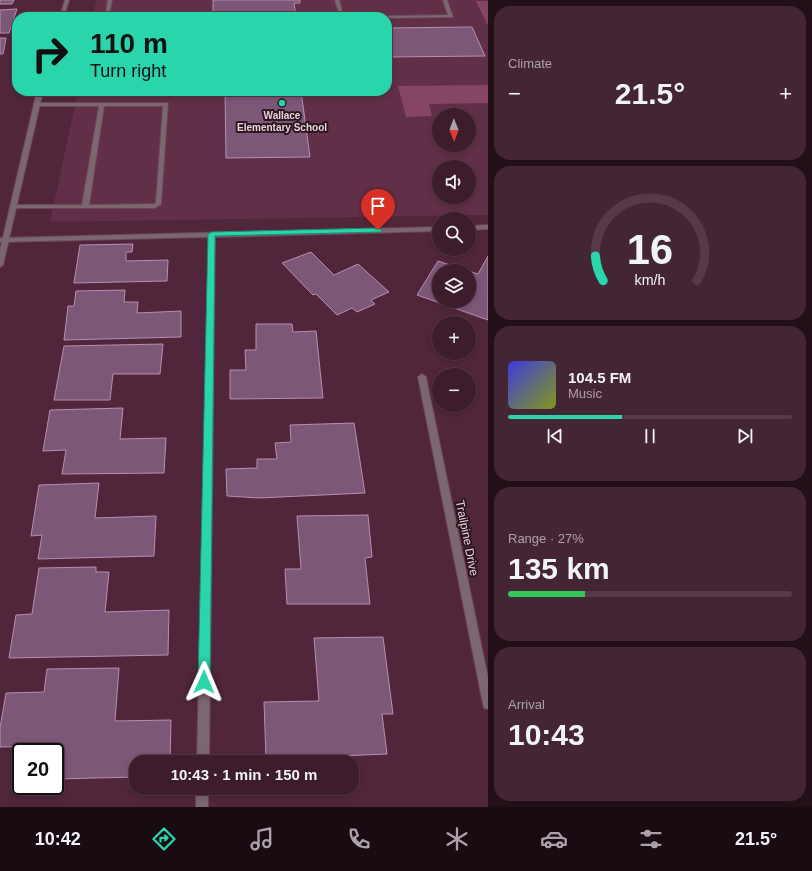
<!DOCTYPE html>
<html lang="en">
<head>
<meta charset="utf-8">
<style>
	:root { --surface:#3d1c2c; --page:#442534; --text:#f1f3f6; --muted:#ada1a9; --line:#563a48; --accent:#2ad5ac }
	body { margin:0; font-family:Arial,sans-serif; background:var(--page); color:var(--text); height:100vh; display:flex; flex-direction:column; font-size:15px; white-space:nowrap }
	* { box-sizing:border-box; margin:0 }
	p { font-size:13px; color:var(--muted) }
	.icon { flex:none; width:22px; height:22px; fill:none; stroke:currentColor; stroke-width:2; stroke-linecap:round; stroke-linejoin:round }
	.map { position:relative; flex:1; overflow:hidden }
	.panel { display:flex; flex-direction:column; gap:6px; padding:6px; background:#220f18; width:324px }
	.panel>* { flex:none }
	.banner { position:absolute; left:12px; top:12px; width:380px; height:84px; border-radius:16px; box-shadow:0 2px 6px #0003,0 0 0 1px var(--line); background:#2ad5ac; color:#111; overflow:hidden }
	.needle { width:26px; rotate:179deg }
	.tools { position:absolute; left:432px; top:108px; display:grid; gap:8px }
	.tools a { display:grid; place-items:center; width:44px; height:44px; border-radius:50%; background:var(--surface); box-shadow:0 2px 6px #0003,0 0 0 1px var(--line); font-size:20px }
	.speed { position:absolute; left:12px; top:743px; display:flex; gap:8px; font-size:20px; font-weight:700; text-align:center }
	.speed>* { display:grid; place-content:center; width:52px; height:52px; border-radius:50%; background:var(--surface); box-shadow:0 2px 6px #0003,0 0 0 1px var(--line); line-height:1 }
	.speed .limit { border:2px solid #111; border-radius:6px; background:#fff; color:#111 }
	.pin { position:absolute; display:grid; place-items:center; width:34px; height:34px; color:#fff; margin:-41px -17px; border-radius:50% 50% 50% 0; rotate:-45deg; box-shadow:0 0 4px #0007 }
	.pin .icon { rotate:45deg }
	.me { position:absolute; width:44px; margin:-22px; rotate:1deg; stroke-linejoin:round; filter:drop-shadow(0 0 3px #0008) }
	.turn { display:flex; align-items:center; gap:14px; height:84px; padding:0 12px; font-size:18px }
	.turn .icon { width:52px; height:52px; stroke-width:2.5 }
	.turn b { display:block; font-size:28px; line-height:34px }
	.big { font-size:30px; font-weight:700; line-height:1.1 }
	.panel .card { flex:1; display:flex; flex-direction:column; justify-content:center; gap:6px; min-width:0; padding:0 14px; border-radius:16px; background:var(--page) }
	.panel .dial { align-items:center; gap:0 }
	.dial svg { height:104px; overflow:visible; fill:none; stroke:var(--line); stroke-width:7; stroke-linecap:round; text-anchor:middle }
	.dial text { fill:var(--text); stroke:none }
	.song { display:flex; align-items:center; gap:12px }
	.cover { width:48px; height:48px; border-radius:6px; background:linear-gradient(135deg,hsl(240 70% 55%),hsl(70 70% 35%)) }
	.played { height:4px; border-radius:2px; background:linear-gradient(90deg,var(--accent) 40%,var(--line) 40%) }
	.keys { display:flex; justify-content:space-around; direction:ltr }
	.heat { display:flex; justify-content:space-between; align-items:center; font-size:22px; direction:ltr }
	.charge { height:6px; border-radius:3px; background:linear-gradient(90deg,#34c759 27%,var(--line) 0) }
	.trip { position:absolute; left:129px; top:755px; width:230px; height:40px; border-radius:16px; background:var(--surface); box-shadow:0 2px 6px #0003,0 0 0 1px var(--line); font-weight:700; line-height:40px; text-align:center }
	.tabs { display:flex; height:64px; justify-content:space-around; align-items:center; background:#180b12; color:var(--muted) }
	.tabs .icon { width:28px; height:28px }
	.tabs .active { color:var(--accent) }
	.tabs b { font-size:18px; color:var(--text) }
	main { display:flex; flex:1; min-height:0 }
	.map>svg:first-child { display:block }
</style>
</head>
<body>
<main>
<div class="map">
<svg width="488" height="807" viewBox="0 0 488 807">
	<rect width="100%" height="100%" fill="#51263b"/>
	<path fill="#612f47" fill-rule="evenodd" d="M96,0H488V215L50,222L78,91H387V17H93ZM439,115H469V145H439ZM439,167H469V197H439Z"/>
	<g fill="#864564">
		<path d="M476,1H488V24H487Z"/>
		<path d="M488,85V103L429,104L432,116L406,117L398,86Z"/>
	</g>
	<g fill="#7d5778" stroke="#b88eb1">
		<path d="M0,0H14L12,4H0Z"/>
		<path d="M213,0H300V3H294L296,17H213Z"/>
		<path d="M17,9L9,33H0V10Z"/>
		<path d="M472,27L485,56L387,57V28Z"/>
		<path d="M0,38H6L3,54H0Z"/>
		<path d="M225,91H301L310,157L226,158Z"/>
		<path d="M133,244L132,252H126V261L168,260L167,281L74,283L80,245Z"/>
		<path d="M311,252L334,275L358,264L389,292L371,300L375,304L357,312L352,308L337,315L316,294L313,295L282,263Z"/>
		<path d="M488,256V320L417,295L438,261L468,271H439V301H469V271L478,274Z"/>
		<path d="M125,290L124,302H138L137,313L181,311V337L64,340L68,306H74L76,291Z"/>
		<path d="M256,324H292L293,332L316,331L323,398L230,399V370H246L245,350H256Z"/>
		<path d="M163,344L160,374H113L110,400H54L64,346Z"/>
		<path d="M123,408L120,439L166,438L164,473L62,474L66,450L43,451L50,410Z"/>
		<path d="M354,423L365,493L259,498L227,496L226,469L257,468V459H277L275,443L291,442L290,425Z"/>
		<path d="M99,483L95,518L156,516L154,556L38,559L42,535L31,536L39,485Z"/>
		<path d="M368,515L372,557L365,558L370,604H287L285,569H301L297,516Z"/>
		<path d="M96,567V572H109L105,612L169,610L168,655L9,658L16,615L32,614L39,568Z"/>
		<path d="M383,637L393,714H382L387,754L266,759L264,702L319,701L314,638Z"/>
		<path d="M119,668L115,721L171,720L170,762H136V777L55,779V752H37L38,746L0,747V728L6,693L44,692L47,669Z"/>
	</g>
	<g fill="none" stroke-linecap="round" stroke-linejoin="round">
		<g stroke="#6d4558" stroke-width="2">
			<g id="service">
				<path d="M108,0H112L109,17H105Z"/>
				<path d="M335,0H339L344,17H340Z"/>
				<path d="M443,0H447L453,17L387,18V17H385L387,16L448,15Z"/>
				<path d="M34,103H168L161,204L155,208H11L10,207L13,205H82L99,106H36L34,105ZM104,106H163L156,202L154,204L89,205Z"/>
				<path d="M488,225V229L469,230V226Z"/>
				<path d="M439,227V231L215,237L209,762H197L209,237L0,242V238Z"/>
				<rect x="196" y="788" width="12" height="19"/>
			</g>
		</g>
		<g stroke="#6d4558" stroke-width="2">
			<g id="minor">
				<path d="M65,0H69L64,17H60Z"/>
				<path d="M37,91H43L3,265L0,267V250Z"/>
				<path d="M422,374L426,377L488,678V709L484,708L483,704L418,377Z"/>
			</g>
		</g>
		<use href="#service" fill="#7c666f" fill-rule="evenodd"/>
		<use href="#minor" fill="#7c666f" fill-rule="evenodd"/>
	</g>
	<path fill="#2ad5ac" stroke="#1b8a70" d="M378,228L382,230L381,232L215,236L210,682L208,686L204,688L200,686L198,682L208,234L212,232Z"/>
	<circle fill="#2ad5ac" stroke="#2b1720" stroke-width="1.5" cx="282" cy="103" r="4"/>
	<g text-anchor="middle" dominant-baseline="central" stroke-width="4" stroke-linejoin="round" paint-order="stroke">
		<g font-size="10" font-weight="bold" fill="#edd1dc" stroke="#2b1720">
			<text x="282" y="115">Wallace<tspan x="282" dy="12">Elementary School</tspan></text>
		</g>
		<g font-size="12" fill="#edd1dc" stroke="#2b1720">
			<text transform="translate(467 538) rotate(79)">Trailpine Drive</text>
		</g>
	</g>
</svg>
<div class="tools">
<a><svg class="needle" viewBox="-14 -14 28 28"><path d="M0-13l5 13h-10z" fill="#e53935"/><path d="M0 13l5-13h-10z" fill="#ada1a9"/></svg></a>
<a><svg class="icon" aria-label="sound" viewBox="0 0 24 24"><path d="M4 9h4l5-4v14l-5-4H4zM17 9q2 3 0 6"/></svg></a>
<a><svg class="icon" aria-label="search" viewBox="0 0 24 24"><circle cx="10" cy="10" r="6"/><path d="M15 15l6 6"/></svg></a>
<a><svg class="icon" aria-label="layers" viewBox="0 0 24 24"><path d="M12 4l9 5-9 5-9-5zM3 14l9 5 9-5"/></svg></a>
<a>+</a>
<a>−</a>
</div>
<div class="speed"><div class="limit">20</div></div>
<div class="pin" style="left:378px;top:230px;background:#d93025"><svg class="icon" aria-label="arrive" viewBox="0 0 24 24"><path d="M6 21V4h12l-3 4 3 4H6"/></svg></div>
<svg class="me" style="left:204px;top:682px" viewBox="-20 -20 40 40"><path d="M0-17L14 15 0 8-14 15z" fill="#2ad5ac" stroke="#fff" stroke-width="4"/></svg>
<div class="trip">10:43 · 1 min · 150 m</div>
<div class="banner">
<div class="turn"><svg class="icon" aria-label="right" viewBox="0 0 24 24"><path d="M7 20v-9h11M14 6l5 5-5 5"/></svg><div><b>110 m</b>Turn right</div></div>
</div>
</div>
<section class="panel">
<div class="card"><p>Climate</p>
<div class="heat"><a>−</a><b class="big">21.5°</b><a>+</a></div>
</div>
<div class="card dial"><svg viewBox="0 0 100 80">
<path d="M14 69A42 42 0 1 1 86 69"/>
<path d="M14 69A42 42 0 0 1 8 50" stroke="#2ad5ac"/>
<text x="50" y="56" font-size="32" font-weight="700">16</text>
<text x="50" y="72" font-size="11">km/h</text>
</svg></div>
<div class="card">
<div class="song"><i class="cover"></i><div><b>104.5 FM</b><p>Music</p></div></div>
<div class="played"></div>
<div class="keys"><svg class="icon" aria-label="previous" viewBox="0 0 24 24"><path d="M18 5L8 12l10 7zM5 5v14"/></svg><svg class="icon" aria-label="pause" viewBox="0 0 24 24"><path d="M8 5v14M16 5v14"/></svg><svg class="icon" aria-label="next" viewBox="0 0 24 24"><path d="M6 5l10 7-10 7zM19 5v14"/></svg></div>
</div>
<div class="card"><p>Range · 27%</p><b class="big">135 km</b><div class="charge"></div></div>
<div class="card"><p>Arrival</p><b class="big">10:43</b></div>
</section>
</main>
<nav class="tabs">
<b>10:42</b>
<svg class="icon active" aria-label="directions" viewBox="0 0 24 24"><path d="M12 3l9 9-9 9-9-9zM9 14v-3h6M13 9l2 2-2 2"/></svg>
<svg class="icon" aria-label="music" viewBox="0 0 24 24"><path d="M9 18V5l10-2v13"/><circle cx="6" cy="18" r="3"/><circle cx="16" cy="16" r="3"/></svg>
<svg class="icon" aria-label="phone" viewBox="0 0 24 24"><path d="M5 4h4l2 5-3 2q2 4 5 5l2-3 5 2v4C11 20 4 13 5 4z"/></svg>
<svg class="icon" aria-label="climate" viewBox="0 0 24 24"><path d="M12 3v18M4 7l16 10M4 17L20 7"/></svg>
<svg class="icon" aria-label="car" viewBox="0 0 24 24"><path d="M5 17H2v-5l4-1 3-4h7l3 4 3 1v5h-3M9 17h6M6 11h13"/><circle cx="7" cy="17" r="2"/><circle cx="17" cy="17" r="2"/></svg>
<svg class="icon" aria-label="filters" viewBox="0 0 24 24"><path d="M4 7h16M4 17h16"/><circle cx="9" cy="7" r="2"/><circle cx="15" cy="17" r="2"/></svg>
<b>21.5°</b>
</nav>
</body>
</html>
